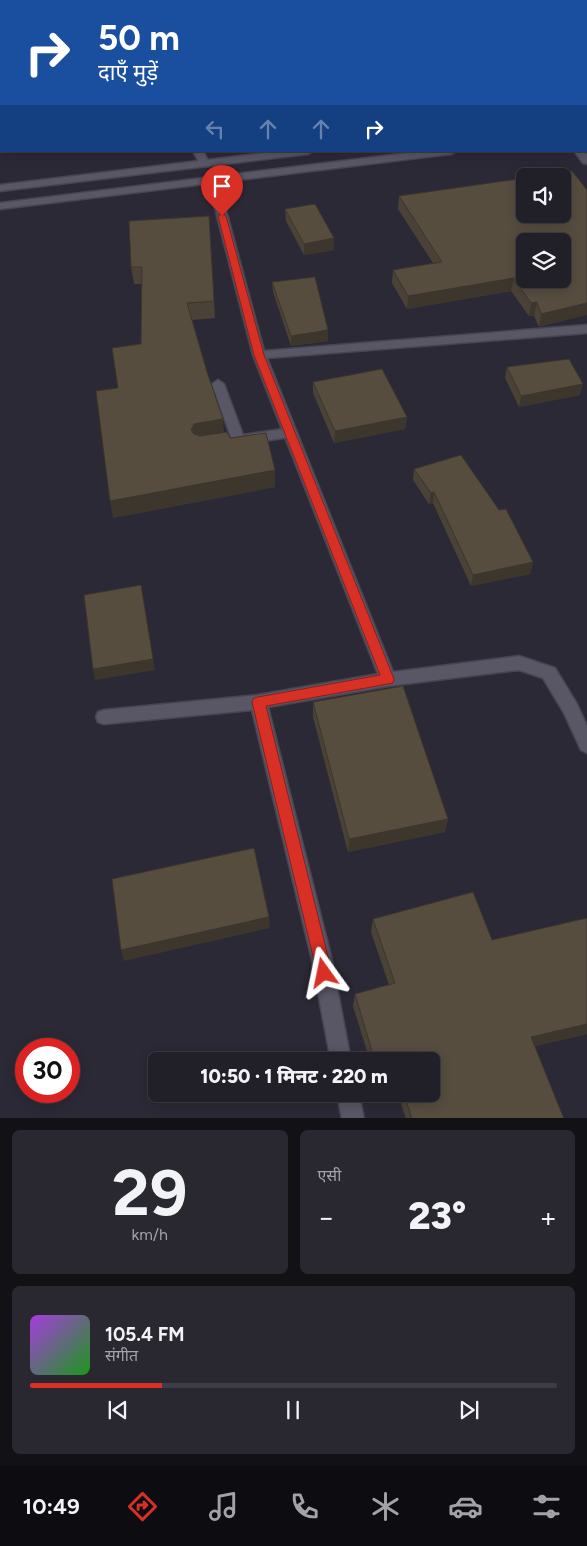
<!DOCTYPE html>
<html lang="hi">
<head>
<meta charset="utf-8">
<style>
	:root { --surface:#211f28; --page:#292730; --text:#f1f3f6; --muted:#a2a2a8; --line:#3e3d45; --accent:#d93025 }
	body { margin:0; font-family:Figtree,"Noto Sans Devanagari",sans-serif; background:var(--page); color:var(--text); height:100vh; display:flex; flex-direction:column; font-size:19px; white-space:nowrap }
	* { box-sizing:border-box; margin:0 }
	p { font-size:16px; color:var(--muted) }
	.icon { flex:none; width:28px; height:28px; fill:none; stroke:currentColor; stroke-width:2; stroke-linecap:round; stroke-linejoin:round }
	.map { position:relative; height:1118px; overflow:hidden }
	.drawer { display:flex; flex-direction:column; gap:12px; padding:12px; background:#121116; flex:1 }
	.drawer>* { flex:none }
	.top-card { position:absolute; left:0px; top:0px; width:588px; height:152px; box-shadow:0 2px 12px #0003,0 0 0 1px var(--line); background:#1a4fa0; color:#fff; overflow:hidden }
	.fabs { position:absolute; left:516px; top:168px; display:grid; gap:10px }
	.fabs a { display:grid; place-items:center; width:55px; height:55px; border-radius:8px; background:var(--surface); box-shadow:0 2px 12px #0003,0 0 0 1px var(--line); font-size:25px }
	.speed { position:absolute; left:15px; top:1038px; display:flex; gap:10px; font-size:25px; font-weight:700; text-align:center }
	.speed>* { display:grid; place-content:center; width:65px; height:65px; border-radius:50%; background:var(--surface); box-shadow:0 2px 12px #0003,0 0 0 1px var(--line); line-height:1 }
	.speed .limit { border:8px solid #d22; background:#fff; color:#111 }
	.pin { position:absolute; display:grid; place-items:center; width:42px; height:42px; color:#fff; margin:-51px -21px; border-radius:50% 50% 50% 0; rotate:-45deg; box-shadow:0 0 5px #0007 }
	.pin .icon { rotate:45deg }
	.me { position:absolute; width:55px; margin:-28px; rotate:348deg; stroke-linejoin:round; filter:drop-shadow(0 0 4px #0008) }
	.turn { display:flex; align-items:center; gap:18px; height:105px; padding:0 15px; font-size:22px }
	.turn .icon { width:65px; height:65px; stroke-width:2.5 }
	.turn b { display:block; font-size:35px; line-height:42px }
	.lanes { display:flex; align-items:center; height:48px; padding:0 15px; background:#0003; justify-content:center; gap:25px; direction:ltr }
	.lanes .off { opacity:.35 }
	.big { font-size:38px; font-weight:800; line-height:1.1 }
	.drawer .tile { flex:1; display:flex; flex-direction:column; justify-content:center; gap:8px; min-width:0; padding:0 18px; border-radius:8px; background:var(--page) }
	.drawer .dial { align-items:center; gap:0 }
	.dial b { font-size:65px; line-height:1 }
	.song { display:flex; align-items:center; gap:15px }
	.cover { width:60px; height:60px; border-radius:8px; background:linear-gradient(135deg,hsl(280 70% 55%),hsl(120 70% 35%)) }
	.played { height:5px; border-radius:2px; background:linear-gradient(90deg,var(--accent) 25%,var(--line) 25%) }
	.keys { display:flex; justify-content:space-around; direction:ltr }
	.heat { display:flex; justify-content:space-between; align-items:center; font-size:28px; direction:ltr }
	.drawer .tiles { flex:1; display:grid; gap:12px; grid-template-columns:1fr 1fr }
	.tile:last-child { grid-column:span 2 }
	.trip { position:absolute; left:148px; top:1052px; width:292px; height:50px; border-radius:8px; background:var(--surface); box-shadow:0 2px 12px #0003,0 0 0 1px var(--line); font-weight:800; line-height:50px; text-align:center }
	.dock { display:flex; height:80px; justify-content:space-around; align-items:center; background:#0d0c10; color:var(--muted) }
	.dock .icon { width:35px; height:35px }
	.dock .current { color:var(--accent) }
	.dock b { font-size:22px; color:var(--text) }
	.map>svg:first-child { display:block }
</style>
</head>
<body>
<div class="map">
<svg width="587" height="1119" viewBox="0 0 587 1119">
	<rect width="100%" height="100%" fill="#2c2936"/>
	<g fill="none" stroke-linecap="round" stroke-linejoin="round">
		<g stroke="#464550" stroke-width="3">
			<path id="service" d="M218,380L224,384L243,435L290,428L295,430L297,433L295,436L247,444L233,443L212,384Z"/>
		</g>
		<g stroke="#464550" stroke-width="3">
			<g id="minor">
				<rect x="586" y="67" width="1" height="6"/>
				<path d="M193,151H203L210,164L209,166H201Z"/>
				<path d="M574,151H585L587,154V164L583,163Z"/>
				<path d="M213,178L218,181L264,351L587,325V333L267,358L393,672L519,656L555,668L577,704L587,726V753L581,750L564,713L543,678L519,670L388,686L268,707L331,956L351,1061H331L311,956L252,710L104,724L98,722L96,717L98,712L104,710L258,695L378,674L253,355L208,181Z"/>
				<path d="M337,1094H359L364,1119H342Z"/>
			</g>
		</g>
		<g stroke="#464550" stroke-width="3">
			<g id="tertiary">
				<rect x="586" y="114" width="1" height="6"/>
				<rect x="586" y="131" width="1" height="6"/>
				<path d="M280,151H313L308,154L0,191V185Z"/>
				<path d="M424,151H456L451,154L0,209V203Z"/>
			</g>
		</g>
		<use href="#service" fill="#595665" fill-rule="evenodd"/>
		<use href="#minor" fill="#595665" fill-rule="evenodd"/>
		<use href="#tertiary" fill="#595665" fill-rule="evenodd"/>
	</g>
	<g fill="#4a4236">
		<path d="M302,0H343V1H303Z"/>
		<path d="M417,0H531L533,1H418Z"/>
		<path d="M587,190L539,327L534,316H529L511,291L407,309L392,283L393,270L433,263L398,209L399,196Z"/>
		<path d="M285,209L334,250L304,255L286,221Z"/>
		<path d="M209,216L215,318L192,320L224,432L230,438L275,470V487L113,518L118,388L141,344L142,284H134L131,267Z"/>
		<path d="M272,282L328,341L291,346L273,292Z"/>
		<path d="M507,367L580,395L519,407L505,378Z"/>
		<path d="M313,382L407,417L405,429L334,443L313,393Z"/>
		<path d="M414,469L533,562L530,574L471,586L433,503L429,504L413,480Z"/>
		<path d="M313,702L448,819L445,832L348,852L313,717Z"/>
		<path d="M587,918V1034L535,1046L564,1119H406L398,1094H431V1061H370L353,1006L355,994L389,985L371,932L373,919L492,940Z"/>
	</g>
	<g fill="#3c362c">
		<rect x="423" y="0" width="10" height="1"/>
		<path d="M334,238V250L304,255V244Z"/>
		<path d="M514,278L511,291L407,309L408,296Z"/>
		<path d="M537,302L534,316H529L531,303Z"/>
		<path d="M587,303V315L539,327L541,314Z"/>
		<path d="M328,330V341L291,346V336Z"/>
		<path d="M583,384L580,395L519,407L521,396Z"/>
		<path d="M407,417L405,429L334,443L335,431Z"/>
		<path d="M223,419L224,436L196,441L191,430L194,424Z"/>
		<path d="M275,470V487L113,518L110,501Z"/>
		<path d="M434,492L433,503L429,504L431,493Z"/>
		<path d="M533,562L530,574L471,586L473,575Z"/>
		<path d="M141,585L155,670L95,680L93,669Z"/>
		<path d="M448,819L445,832L348,852L349,839Z"/>
		<path d="M269,917L270,928L124,961L121,950Z"/>
		<path d="M587,1024V1034L525,1048L531,1037Z"/>
	</g>
	<g fill="#564d3f" stroke="#3c362c" fill-rule="evenodd">
		<path d="M55,0H63V1H49Z"/>
		<path d="M309,0H343V1H310Z"/>
		<path d="M438,0H531L533,1H439Z"/>
		<path d="M561,0H587V60L586,1H551Z"/>
		<path d="M572,171L587,190V303L541,314L537,302L531,303L514,278L408,296L393,270L442,262L399,196L525,178V214H562V176H537ZM525,241H562V279H525Z"/>
		<path d="M315,204L334,238L304,244L285,209Z"/>
		<path d="M209,216L214,301L187,303L207,372L223,419L194,424L191,430L194,434L200,436L227,432L230,438L266,433L275,470L110,501L96,391L118,388L112,348L141,344L142,267H131L129,221Z"/>
		<path d="M315,277L328,330L291,336L272,282Z"/>
		<path d="M569,359L583,384L521,396L507,367Z"/>
		<path d="M382,369L407,417L335,431L313,382Z"/>
		<path d="M461,455L499,510L506,509L533,562L473,575L434,492L431,493L414,469Z"/>
		<path d="M141,585L153,659L93,669L84,595Z"/>
		<path d="M403,686L448,819L349,839L313,702Z"/>
		<path d="M254,848L269,917L121,950L112,879Z"/>
		<path d="M473,892L492,940L587,918V1024L531,1037L564,1119H412L404,1094H431V1061H375L355,994L395,983L373,919Z"/>
	</g>
	<path fill="#d93025" stroke="#8d1f18" d="M222,213L226,216L264,355L394,679L393,683L388,684L266,706L332,973L330,978L324,981L319,978L317,973L252,702L254,698L258,697L380,675L254,355L218,216Z"/>
</svg>
<div class="fabs">
<a><svg class="icon" aria-label="sound" viewBox="0 0 24 24"><path d="M4 9h4l5-4v14l-5-4H4zM17 9q2 3 0 6"/></svg></a>
<a><svg class="icon" aria-label="layers" viewBox="0 0 24 24"><path d="M12 4l9 5-9 5-9-5zM3 14l9 5 9-5"/></svg></a>
</div>
<div class="speed"><div class="limit">30</div></div>
<div class="pin" style="left:222px;top:216px;background:#d93025"><svg class="icon" aria-label="arrive" viewBox="0 0 24 24"><path d="M6 21V4h12l-3 4 3 4H6"/></svg></div>
<svg class="me" style="left:324px;top:973px" viewBox="-20 -20 40 40"><path d="M0-17L14 15 0 8-14 15z" fill="#d93025" stroke="#fff" stroke-width="4"/></svg>
<div class="trip">10:50 · 1 मिनट · 220 m</div>
<div class="top-card">
<div class="turn"><svg class="icon" aria-label="right" viewBox="0 0 24 24"><path d="M7 20v-9h11M14 6l5 5-5 5"/></svg><div><b>50 m</b>दाएँ मुड़ें</div></div>
<div class="lanes"><svg class="icon off" aria-label="left" viewBox="0 0 24 24"><path d="M17 20v-9H6M10 6l-5 5 5 5"/></svg><svg class="icon off" aria-label="ahead" viewBox="0 0 24 24"><path d="M12 20V5M6 11l6-6 6 6"/></svg><svg class="icon off" aria-label="ahead" viewBox="0 0 24 24"><path d="M12 20V5M6 11l6-6 6 6"/></svg><svg class="icon" aria-label="right" viewBox="0 0 24 24"><path d="M7 20v-9h11M14 6l5 5-5 5"/></svg></div>
</div>
</div>
<section class="drawer">
<div class="tiles">
<div class="tile dial"><b>29</b><p>km/h</p></div>
<div class="tile"><p>एसी</p>
<div class="heat"><a>−</a><b class="big">23°</b><a>+</a></div>
</div>
<div class="tile">
<div class="song"><i class="cover"></i><div><b>105.4 FM</b><p>संगीत</p></div></div>
<div class="played"></div>
<div class="keys"><svg class="icon" aria-label="previous" viewBox="0 0 24 24"><path d="M18 5L8 12l10 7zM5 5v14"/></svg><svg class="icon" aria-label="pause" viewBox="0 0 24 24"><path d="M8 5v14M16 5v14"/></svg><svg class="icon" aria-label="next" viewBox="0 0 24 24"><path d="M6 5l10 7-10 7zM19 5v14"/></svg></div>
</div>
</div>
</section>
<nav class="dock">
<b>10:49</b>
<svg class="icon current" aria-label="directions" viewBox="0 0 24 24"><path d="M12 3l9 9-9 9-9-9zM9 14v-3h6M13 9l2 2-2 2"/></svg>
<svg class="icon" aria-label="music" viewBox="0 0 24 24"><path d="M9 18V5l10-2v13"/><circle cx="6" cy="18" r="3"/><circle cx="16" cy="16" r="3"/></svg>
<svg class="icon" aria-label="phone" viewBox="0 0 24 24"><path d="M5 4h4l2 5-3 2q2 4 5 5l2-3 5 2v4C11 20 4 13 5 4z"/></svg>
<svg class="icon" aria-label="climate" viewBox="0 0 24 24"><path d="M12 3v18M4 7l16 10M4 17L20 7"/></svg>
<svg class="icon" aria-label="car" viewBox="0 0 24 24"><path d="M5 17H2v-5l4-1 3-4h7l3 4 3 1v5h-3M9 17h6M6 11h13"/><circle cx="7" cy="17" r="2"/><circle cx="17" cy="17" r="2"/></svg>
<svg class="icon" aria-label="filters" viewBox="0 0 24 24"><path d="M4 7h16M4 17h16"/><circle cx="9" cy="7" r="2"/><circle cx="15" cy="17" r="2"/></svg>
</nav>
</body>
</html>
